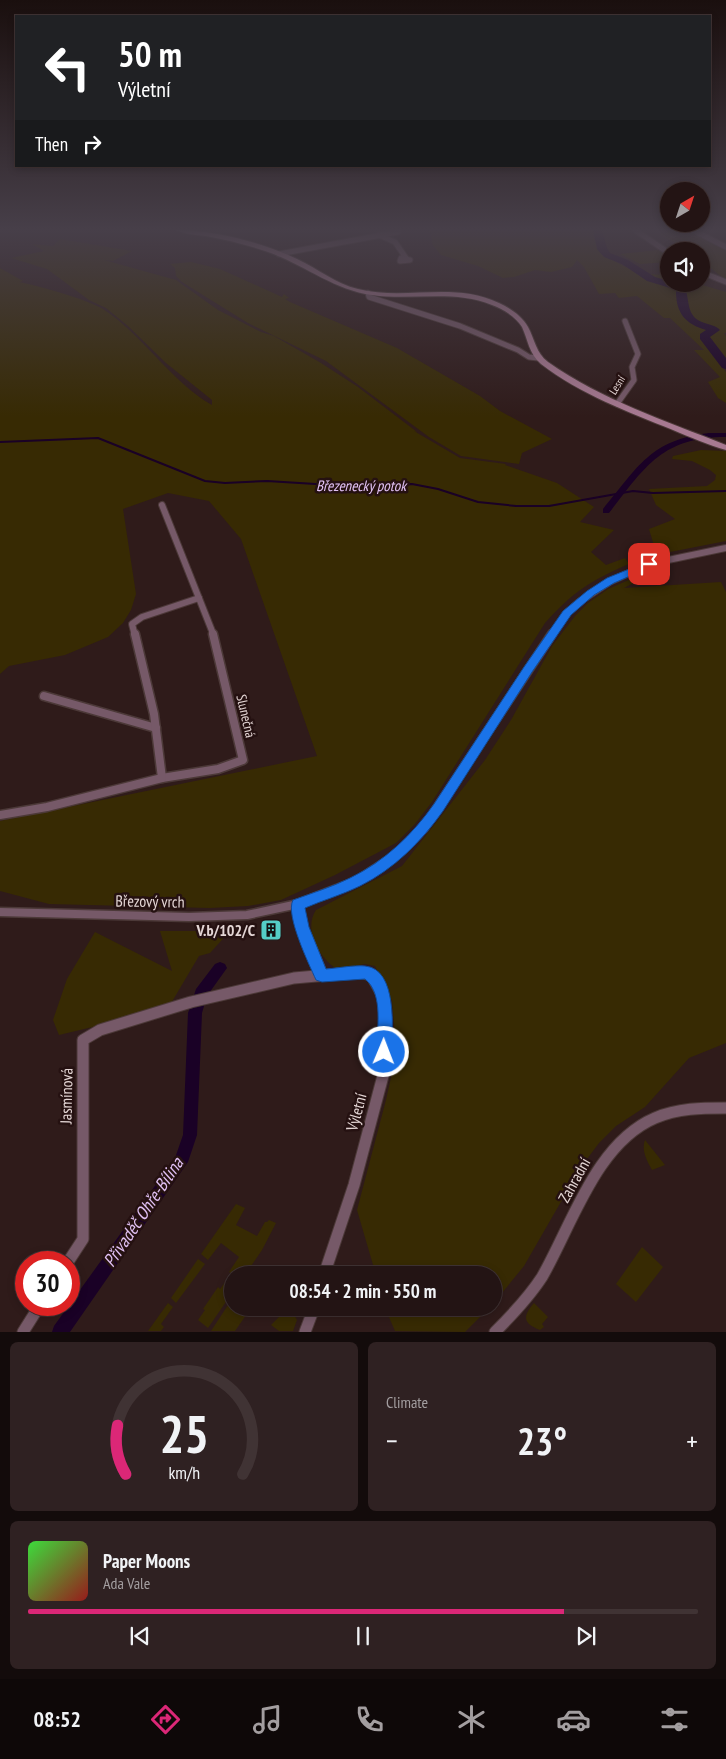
<!DOCTYPE html>
<html lang="en">
<head>
<meta charset="utf-8">
<style>
	:root { --surface:#231414; --page:#2f2122; --text:#f1f3f6; --muted:#a39ea0; --line:#403334; --accent:#db2777 }
	body { margin:0; font-family:"PT Sans Narrow",sans-serif; background:var(--page); color:var(--text); height:100vh; display:flex; flex-direction:column; font-size:19px; white-space:nowrap }
	* { box-sizing:border-box; margin:0 }
	p { font-size:16px; color:var(--muted) }
	.icon { flex:none; width:28px; height:28px; fill:none; stroke:currentColor; stroke-width:2; stroke-linecap:round; stroke-linejoin:round }
	.map { position:relative; height:1332px; overflow:hidden }
	.drawer { display:flex; flex-direction:column; gap:10px; padding:10px; background:#130b0b; flex:1 }
	.drawer>* { flex:none }
	.hud { position:absolute; left:15px; top:15px; width:696px; height:152px; border-radius:0px; box-shadow:0 2px 8px #0003,0 0 0 1px var(--line); background:#202124; color:#fff; overflow:hidden }
	.needle { width:32px; rotate:39deg }
	.controls { position:absolute; left:660px; top:182px; display:grid; gap:10px }
	.controls a { display:grid; place-items:center; width:50px; height:50px; border-radius:50%; background:var(--surface); box-shadow:0 2px 8px #0003,0 0 0 1px var(--line); font-size:25px }
	.speed { position:absolute; left:15px; top:1251px; display:flex; gap:10px; font-size:25px; font-weight:700; text-align:center }
	.speed>* { display:grid; place-content:center; width:65px; height:65px; border-radius:50%; background:var(--surface); box-shadow:0 2px 8px #0003,0 0 0 1px var(--line); line-height:1 }
	.speed .limit { border:8px solid #d22; background:#fff; color:#111 }
	.pin { position:absolute; display:grid; place-items:center; width:42px; height:42px; color:#fff; margin:-21px; border-radius:10px; box-shadow:0 2px 8px #0006 }
	.me { position:absolute; width:55px; margin:-28px; rotate:1deg; stroke-linejoin:round; filter:drop-shadow(0 0 4px #0008) }
	.turn { display:flex; align-items:center; gap:18px; height:105px; padding:0 20px; font-size:22px }
	.turn .icon { width:65px; height:65px; stroke-width:2.5 }
	.turn b { display:block; font-size:35px; line-height:42px }
	.then { display:flex; align-items:center; height:48px; padding:0 20px; background:#0003; gap:10px; font-size:19px }
	.big { font-size:38px; font-weight:600; line-height:1.1 }
	.drawer .widget { flex:1; display:flex; flex-direction:column; justify-content:center; gap:8px; min-width:0; padding:0 18px; border-radius:8px; background:var(--page) }
	.drawer .dial { align-items:center; gap:0 }
	.dial svg { height:130px; overflow:visible; fill:none; stroke:var(--line); stroke-width:7; stroke-linecap:round; text-anchor:middle }
	.dial text { fill:var(--text); stroke:none }
	.song { display:flex; align-items:center; gap:15px }
	.cover { width:60px; height:60px; border-radius:8px; background:linear-gradient(135deg,hsl(120 70% 55%),hsl(0 70% 35%)) }
	.played { height:5px; border-radius:2px; background:linear-gradient(90deg,var(--accent) 80%,var(--line) 80%) }
	.keys { display:flex; justify-content:space-around; direction:ltr }
	.heat { display:flex; justify-content:space-between; align-items:center; font-size:28px; direction:ltr }
	.drawer .tiles { flex:1; display:grid; gap:10px; grid-template-columns:1fr 1fr }
	.widget:last-child { grid-column:span 2 }
	.trip { position:absolute; left:224px; top:1266px; width:278px; height:50px; border-radius:25px; background:var(--surface); box-shadow:0 2px 8px #0003,0 0 0 1px var(--line); font-weight:600; line-height:50px; text-align:center }
	.menu { display:flex; height:80px; justify-content:space-around; align-items:center; background:#0e0808; color:var(--muted) }
	.menu .icon { width:35px; height:35px }
	.menu .selected { color:var(--accent) }
	.menu b { font-size:22px; color:var(--text) }
	.map>svg:first-child { display:block }
</style>
</head>
<body>
<div class="map">
<svg width="726" height="1332" viewBox="0 0 726 1332">
	<rect width="100%" height="100%" fill="#2f1b1a"/>
	<g fill="#372a03">
		<path d="M427,230H594L599,251C620,266 643,278 669,274V284H699L726,292V333H724L726,336V367L723,368L726,372V403L718,398L708,382L720,377L694,350H704L670,318H664L637,296L619,298L615,293L599,294L584,267L577,260L572,267L551,272L535,270L514,277L503,278L478,266L441,255L432,244L431,233Z"/>
		<path d="M673,230C693,230 708,239 726,248V280L708,266L701,264V251H683L677,244L659,234Z"/>
		<path d="M60,239L132,251L113,261L104,260L176,280L218,310L261,332L274,336L321,363L358,387L417,432L414,431L460,458L506,464L505,465L557,483L594,507L580,522L614,530L591,552L606,565L625,558L629,564C590,581 574,591 545,623L432,802L415,824L396,843L335,875L281,900L248,906L210,908L49,904L0,891V821L317,756L241,539L209,501L168,493L123,509L136,594L131,610L123,623L108,637L65,655L9,666L0,674V268L23,281L19,282C36,285 89,300 103,309C142,334 171,382 212,405V400L166,363L128,326L106,308L89,300L47,269L11,258L44,251L32,244L53,246Z"/>
		<path d="M658,250L665,252L669,255V262L640,264L620,254Z"/>
		<path d="M191,262L220,269L282,297L284,294L289,298L285,299L290,302L397,348L480,396L500,411L552,439L522,453L519,464L461,456L429,437L326,361L248,323L182,282L176,276L175,268L170,264Z"/>
		<path d="M701,450L726,451V541L665,553L655,549L649,529L675,519L656,505L649,489L707,486L715,480L716,475L710,470L692,461L672,459L673,456Z"/>
		<path d="M647,572L643,578L624,588L721,582L726,592V1043L689,1058L645,1107L616,1126L599,1143L581,1167L524,1266L493,1304L492,1275H376L357,1210L386,1100L392,1073L395,1034L392,1001L375,966L365,964L337,969C319,958 303,929 316,910L402,866L485,760L511,720L552,646L575,616L588,603L608,589Z"/>
		<path d="M160,931H230L210,953L199,956L170,1005L126,1019L59,1035L53,1020L67,979L95,932L172,971Z"/>
		<path d="M645,1140L665,1165L652,1170C647,1161 641,1150 645,1140Z"/>
		<path d="M236,1204L245,1208L236,1225L257,1236L265,1222H267L269,1220L276,1223L262,1250L245,1275H234L229,1272L239,1257L221,1243L208,1260L201,1254Z"/>
		<path d="M642,1247L663,1267L636,1302L616,1284Z"/>
		<path d="M198,1259L205,1264L176,1303L171,1298Z"/>
		<path d="M228,1278L232,1281V1293L208,1328L198,1320L205,1310L203,1309L218,1287L220,1289Z"/>
		<path d="M232,1299V1308H251L235,1331H211Z"/>
		<path d="M168,1303L173,1307L161,1324L164,1327L161,1331H148Z"/>
		<path d="M534,1303L548,1317L542,1324L544,1327L540,1330C522,1323 523,1316 534,1303Z"/>
		<path d="M385,1308H489L465,1332L395,1331Z"/>
		<path d="M288,1312L293,1313L297,1320L293,1331H279L271,1325L281,1315Z"/>
	</g>
	<g fill="none" stroke-linecap="round" stroke-linejoin="round">
		<path stroke="#1a0126" stroke-width="2" d="M0,442L98,438L205,481L225,483L267,481L348,486L412,484L438,489L478,502L516,506H549L633,491L653,493L726,491"/>
		<g fill="#1a0126" fill-rule="evenodd">
			<path d="M709,433H726V437C662,437 645,467 609,513H603V509C638,467 650,440 709,433Z"/>
			<path d="M220,962L225,964L227,968L207,996L202,1013L197,1135L188,1162L70,1332H52L54,1326L175,1158L183,1135L188,1013L196,989L215,964Z"/>
		</g>
		<path fill="#1a0126" fill-rule="evenodd" d="M593,230H602L607,248L610,253L628,260L655,277L669,281V284H677L685,288C690,300 686,316 702,322C709,325 715,325 720,330L710,337L726,358V369L722,368L700,339V334L706,330C686,324 676,314 676,291L667,287L647,281L622,264L604,257L597,249Z"/>
		<g stroke="#4c3938" stroke-width="7">
			<g id="street-far3">
				<path d="M635,230L669,253"/>
				<path d="M693,230L726,247"/>
				<path d="M379,235L395,242L406,258"/>
				<path d="M279,254L398,232"/>
				<path d="M401,258L410,260L400,261Z"/>
				<path d="M701,272L726,282"/>
				<path d="M368,293L369,297L460,326L518,350L529,357L538,358"/>
				<path d="M617,404L634,380L632,367L638,354L625,321"/>
			</g>
		</g>
		<g stroke="#4c3938" stroke-width="8">
			<g id="street-far2">
				<path d="M162,505L214,636"/>
				<path d="M135,636L132,624L142,617L199,598"/>
				<path d="M551,636L567,613L579,602L611,581L649,564L726,548"/>
			</g>
		</g>
		<g stroke="#4c3938" stroke-width="11">
			<g id="street-far1">
				<path d="M44,696L156,728"/>
				<path d="M162,778L218,769L243,760L213,634"/>
				<path d="M0,815L47,807L162,778L154,714L135,634"/>
				<path d="M298,904L302,927L306,937"/>
				<path d="M0,912L189,917L247,915L298,904L355,882L395,856L424,828L552,634"/>
			</g>
		</g>
		<g stroke="#4c3938" stroke-width="13">
			<g id="street">
				<path d="M306,936L322,975"/>
				<path d="M68,1262L83,1239V1040L100,1030L191,1002L294,978L361,972L372,976L383,996L385,1013L384,1072L354,1185L324,1275"/>
				<path d="M23,1332L40,1305"/>
				<path d="M305,1332L314,1308"/>
				<path d="M495,1332C512,1315 529,1297 542,1277C572,1225 596,1143 655,1118C678,1108 702,1108 726,1108"/>
			</g>
		</g>
		<g stroke="#4c3938" stroke-width="2">
			<path id="secondary" d="M176,230C214,230 264,243 297,259C317,268 336,284 358,289C405,301 453,281 499,303C510,308 522,316 528,327C535,340 536,353 548,362C602,400 666,421 726,445V450C708,445 690,437 673,430C628,412 580,394 541,364C529,354 528,340 522,327C516,317 503,309 492,305C453,289 413,301 372,295C333,290 302,263 265,251C245,244 226,240 206,236C196,235 185,234 176,230Z"/>
		</g>
		<use href="#street-far3" stroke="#765968" stroke-width="5"/>
		<use href="#street-far2" stroke="#765968" stroke-width="6"/>
		<use href="#street-far1" stroke="#765968" stroke-width="8"/>
		<use href="#street" stroke="#765968" stroke-width="11"/>
		<use href="#secondary" fill="#a77991" fill-rule="evenodd"/>
	</g>
	<linearGradient id="sky" x2="0" y2="1"><stop stop-color="#1a0f0e"/><stop offset="0.55" stop-color="#473f49"/><stop offset="1" stop-color="#473f49" stop-opacity="0"/></linearGradient>
	<rect width="726" height="417" fill="url(#sky)"/>
	<path fill="#1a73e8" stroke="#114b97" d="M649,561L654,564L653,566L614,583L594,595L571,615L532,672L443,811C421,842 394,869 360,886C342,895 323,900 305,908L309,927L326,969C339,968 353,965 365,966C398,969 392,1030 392,1052L390,1057L384,1059L379,1057L376,1052C377,1030 384,994 365,979L322,982L316,980C309,964 285,915 293,900C312,893 332,887 350,878C385,861 412,835 434,804L524,667L563,611L587,591L607,578Z"/>
	<defs>
		<g id="building-square" transform="scale(1.125)"><rect x="-9" y="-9" width="18" height="18" rx="4" fill="#54cdc7" stroke="#251111"/><path d="M-4-6H4V6H1V3H-1V6H-4ZM-2.5-4.3h1.7v1.8h-1.7ZM.8-4.3h1.7v1.8H.8ZM-2.5-1h1.7V.8h-1.7ZM.8-1h1.7V.8H.8Z" fill="#111"/></g>
	</defs>
	<g fill-rule="evenodd">
		<use href="#building-square" x="271" y="930"/>
	</g>
	<g text-anchor="middle" dominant-baseline="central" stroke-width="5" stroke-linejoin="round" paint-order="stroke">
		<g font-size="11" fill="#e4d6d5" stroke="#251111">
			<text transform="translate(617 385) rotate(-58)">Lesní</text>
		</g>
		<g font-size="14" fill="#e4d6d5" stroke="#251111">
			<text transform="translate(246 716) rotate(77)">Slunečná</text>
		</g>
		<g font-size="15" font-style="italic" fill="#e1c1f4" stroke="#251111">
			<text x="361" y="485">Březenecký potok</text>
		</g>
		<g font-size="16" fill="#e4d6d5" stroke="#251111">
			<text transform="translate(150 901) rotate(1)">Březový vrch</text>
			<text transform="translate(66 1096) rotate(-89)">Jasmínová</text>
			<text transform="translate(356 1112) rotate(-75)">Výletní</text>
			<text transform="translate(574 1180) rotate(-61)">Zahradní</text>
		</g>
		<g font-size="16" font-weight="bold" fill="#e4d6d5" stroke="#251111" text-anchor="end">
			<text x="255" y="930">V.b/102/C</text>
		</g>
		<g font-size="18" font-style="italic" fill="#e1c1f4" stroke="#251111">
			<text transform="translate(143 1212) rotate(-56)">Přivaděč Ohře-Bílina</text>
		</g>
	</g>
</svg>
<div class="controls">
<a><svg class="needle" viewBox="-14 -14 28 28"><path d="M0-13l5 13h-10z" fill="#e53935"/><path d="M0 13l5-13h-10z" fill="#a39ea0"/></svg></a>
<a><svg class="icon" aria-label="sound" viewBox="0 0 24 24"><path d="M4 9h4l5-4v14l-5-4H4zM17 9q2 3 0 6"/></svg></a>
</div>
<div class="speed"><div class="limit">30</div></div>
<div class="pin" style="left:649px;top:564px;background:#d93025"><svg class="icon" aria-label="arrive" viewBox="0 0 24 24"><path d="M6 21V4h12l-3 4 3 4H6"/></svg></div>
<svg class="me" style="left:384px;top:1052px" viewBox="-20 -20 40 40"><circle r="17" fill="#1a73e8" stroke="#fff" stroke-width="3"/><path d="M0-11L8 9 0 5-8 9z" fill="#fff"/></svg>
<div class="trip">08:54 · 2 min · 550 m</div>
<div class="hud">
<div class="turn"><svg class="icon" aria-label="left" viewBox="0 0 24 24"><path d="M17 20v-9H6M10 6l-5 5 5 5"/></svg><div><b>50 m</b>Výletní</div></div>
<div class="then">Then<svg class="icon" aria-label="right" viewBox="0 0 24 24"><path d="M7 20v-9h11M14 6l5 5-5 5"/></svg></div>
</div>
</div>
<section class="drawer">
<div class="tiles">
<div class="widget dial"><svg viewBox="0 0 100 80">
<path d="M14 69A42 42 0 1 1 86 69"/>
<path d="M14 69A42 42 0 0 1 9 39" stroke="#db2777"/>
<text x="50" y="56" font-size="32" font-weight="700">25</text>
<text x="50" y="72" font-size="11">km/h</text>
</svg></div>
<div class="widget"><p>Climate</p>
<div class="heat"><a>−</a><b class="big">23°</b><a>+</a></div>
</div>
<div class="widget">
<div class="song"><i class="cover"></i><div><b>Paper Moons</b><p>Ada Vale</p></div></div>
<div class="played"></div>
<div class="keys"><svg class="icon" aria-label="previous" viewBox="0 0 24 24"><path d="M18 5L8 12l10 7zM5 5v14"/></svg><svg class="icon" aria-label="pause" viewBox="0 0 24 24"><path d="M8 5v14M16 5v14"/></svg><svg class="icon" aria-label="next" viewBox="0 0 24 24"><path d="M6 5l10 7-10 7zM19 5v14"/></svg></div>
</div>
</div>
</section>
<nav class="menu">
<b>08:52</b>
<svg class="icon selected" aria-label="directions" viewBox="0 0 24 24"><path d="M12 3l9 9-9 9-9-9zM9 14v-3h6M13 9l2 2-2 2"/></svg>
<svg class="icon" aria-label="music" viewBox="0 0 24 24"><path d="M9 18V5l10-2v13"/><circle cx="6" cy="18" r="3"/><circle cx="16" cy="16" r="3"/></svg>
<svg class="icon" aria-label="phone" viewBox="0 0 24 24"><path d="M5 4h4l2 5-3 2q2 4 5 5l2-3 5 2v4C11 20 4 13 5 4z"/></svg>
<svg class="icon" aria-label="climate" viewBox="0 0 24 24"><path d="M12 3v18M4 7l16 10M4 17L20 7"/></svg>
<svg class="icon" aria-label="car" viewBox="0 0 24 24"><path d="M5 17H2v-5l4-1 3-4h7l3 4 3 1v5h-3M9 17h6M6 11h13"/><circle cx="7" cy="17" r="2"/><circle cx="17" cy="17" r="2"/></svg>
<svg class="icon" aria-label="filters" viewBox="0 0 24 24"><path d="M4 7h16M4 17h16"/><circle cx="9" cy="7" r="2"/><circle cx="15" cy="17" r="2"/></svg>
</nav>
</body>
</html>
